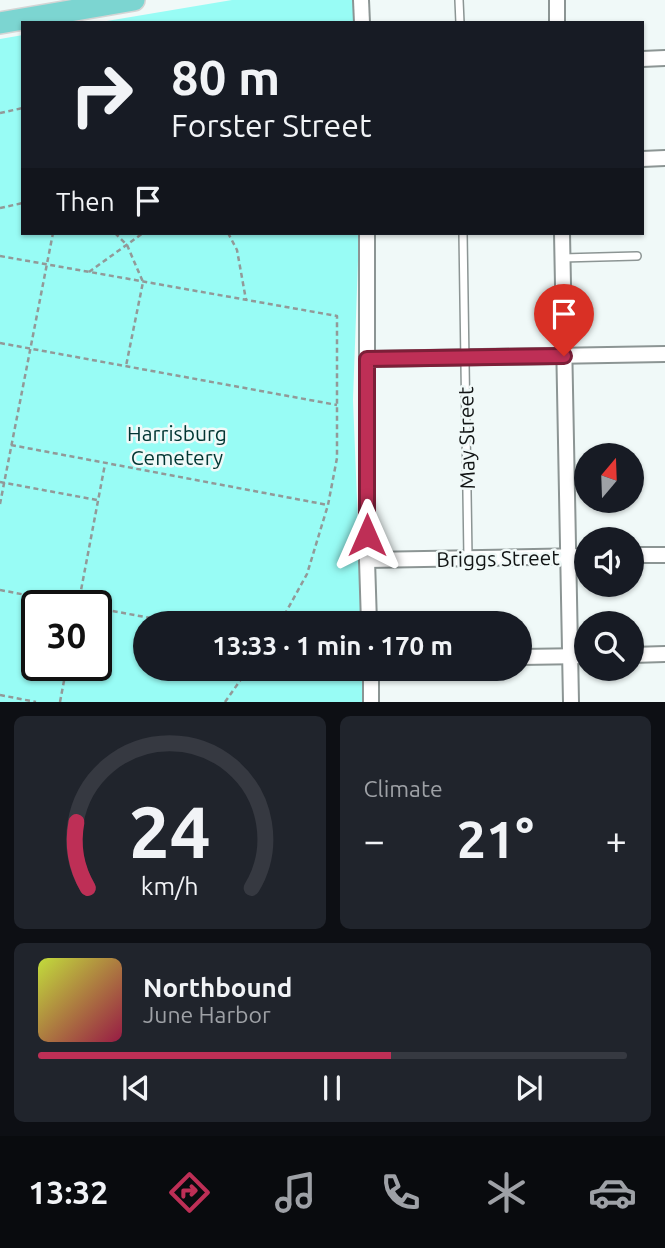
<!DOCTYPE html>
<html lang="en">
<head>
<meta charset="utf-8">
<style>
	:root { --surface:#171b24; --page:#20242c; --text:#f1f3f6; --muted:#9ea1a6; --line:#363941; --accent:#be2f56 }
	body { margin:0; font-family:Ubuntu,sans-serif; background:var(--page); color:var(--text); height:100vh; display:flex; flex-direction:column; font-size:26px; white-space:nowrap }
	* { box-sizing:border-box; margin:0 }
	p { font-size:23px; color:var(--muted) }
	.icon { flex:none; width:38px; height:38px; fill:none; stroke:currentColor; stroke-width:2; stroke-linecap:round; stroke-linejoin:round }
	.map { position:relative; height:702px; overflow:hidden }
	.side { display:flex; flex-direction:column; gap:14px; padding:14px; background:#0d0f14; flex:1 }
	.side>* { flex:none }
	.guide { position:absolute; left:21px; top:21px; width:623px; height:214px; border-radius:0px; box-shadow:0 2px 5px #0004; background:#171b24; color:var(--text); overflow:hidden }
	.needle { width:46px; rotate:19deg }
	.buttons { position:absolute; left:574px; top:443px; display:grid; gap:14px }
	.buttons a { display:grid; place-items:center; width:70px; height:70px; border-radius:50%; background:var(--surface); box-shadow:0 2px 5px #0004; font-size:35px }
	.speed { position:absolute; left:21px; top:590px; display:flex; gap:14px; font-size:35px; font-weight:700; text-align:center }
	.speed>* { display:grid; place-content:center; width:91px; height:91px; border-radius:50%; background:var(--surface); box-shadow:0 2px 5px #0004; line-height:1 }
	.speed .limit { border:4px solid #111; border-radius:10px; background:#fff; color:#111 }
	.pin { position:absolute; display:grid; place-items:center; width:60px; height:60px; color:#fff; margin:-72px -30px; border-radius:50% 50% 50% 0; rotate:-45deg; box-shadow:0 0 7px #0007 }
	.pin .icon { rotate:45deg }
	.me { position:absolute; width:77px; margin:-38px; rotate:0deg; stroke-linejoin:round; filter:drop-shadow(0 0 5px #0008) }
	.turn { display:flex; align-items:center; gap:24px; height:147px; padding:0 35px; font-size:32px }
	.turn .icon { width:91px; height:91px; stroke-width:2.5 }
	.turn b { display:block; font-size:49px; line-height:60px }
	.then { display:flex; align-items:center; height:66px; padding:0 35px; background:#0003; gap:14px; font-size:26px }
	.big { font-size:52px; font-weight:700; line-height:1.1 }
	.side .tile { flex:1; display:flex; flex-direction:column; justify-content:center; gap:10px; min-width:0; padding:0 24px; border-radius:10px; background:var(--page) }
	.side .dial { align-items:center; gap:0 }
	.dial svg { height:182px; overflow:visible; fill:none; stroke:var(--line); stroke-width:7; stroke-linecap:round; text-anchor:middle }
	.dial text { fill:var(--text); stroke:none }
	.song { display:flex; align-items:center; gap:21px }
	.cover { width:84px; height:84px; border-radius:10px; background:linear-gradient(135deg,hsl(70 70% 55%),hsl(340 70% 35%)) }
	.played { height:7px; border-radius:4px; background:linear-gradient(90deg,var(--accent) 60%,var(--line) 60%) }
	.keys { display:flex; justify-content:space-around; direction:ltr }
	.heat { display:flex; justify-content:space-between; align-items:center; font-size:38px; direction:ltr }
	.side .tiles { flex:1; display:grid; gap:14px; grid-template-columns:1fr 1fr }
	.tile:last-child { grid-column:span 2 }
	.trip { position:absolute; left:133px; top:611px; width:399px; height:70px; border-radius:35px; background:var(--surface); box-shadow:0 2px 5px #0004; font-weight:700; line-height:70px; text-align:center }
	.dock { display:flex; height:112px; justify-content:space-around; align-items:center; background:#090b0e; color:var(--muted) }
	.dock .icon { width:49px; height:49px }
	.dock .current { color:var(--accent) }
	.dock b { font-size:32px; color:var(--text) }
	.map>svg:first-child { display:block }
</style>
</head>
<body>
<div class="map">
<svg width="665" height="702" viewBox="0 0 665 702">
	<rect width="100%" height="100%" fill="#f0f9f8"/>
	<g fill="#98fcf5" fill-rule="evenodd">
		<path d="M232,0H353L355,23H95Z"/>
		<path d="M23,35V233H359L353,400L362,623H145V668L362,669V702H0V39ZM37,606H96V665H37Z"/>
	</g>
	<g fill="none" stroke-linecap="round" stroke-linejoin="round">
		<g stroke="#8c9594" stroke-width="10">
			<g id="lane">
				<path d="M459,0L460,23"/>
				<path d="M463,233L468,558"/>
				<path d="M562,258L637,256"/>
			</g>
		</g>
		<g stroke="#8c9594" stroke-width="18">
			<g id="street">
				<path d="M361,0L362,23"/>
				<path d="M557,0V23"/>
				<path d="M642,59L665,58"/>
				<path d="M642,159L665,158"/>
				<path d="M367,233V560L369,623"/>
				<path d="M562,233L571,702"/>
				<path d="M367,359L665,354"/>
				<path d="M632,555H665"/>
				<path d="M367,560L586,556"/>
				<path d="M632,655L665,654"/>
				<path d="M520,657L586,656"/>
				<path d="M371,668V702"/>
			</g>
		</g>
		<g stroke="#d4d5d5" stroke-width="24">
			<path id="primary" d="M0,23L134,0"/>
		</g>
		<g stroke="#929998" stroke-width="2.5" stroke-dasharray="5 3.5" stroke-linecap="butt">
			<path d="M0,113L23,108"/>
			<path d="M0,208L23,203"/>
			<path d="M115,233L127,245L143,282L126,366"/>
			<path d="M228,233L237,250L246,300"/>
			<path d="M0,256L337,316V458L328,505L307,574L280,623"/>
			<path d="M89,272L143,233"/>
			<path d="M0,343L337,405"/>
			<path d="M11,445L328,505"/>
			<path d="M0,482L97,500"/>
			<path d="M0,504L53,233"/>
			<path d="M0,590L84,606"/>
			<path d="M78,606L105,464"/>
			<path d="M96,608L178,623"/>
			<path d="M0,695L36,702"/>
			<path d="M60,702L67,665"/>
			<path d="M225,702L249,668"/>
		</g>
		<use href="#lane" stroke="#fff" stroke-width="7"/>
		<use href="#street" stroke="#fff" stroke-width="14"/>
		<use href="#primary" stroke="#7cd5d1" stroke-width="21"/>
	</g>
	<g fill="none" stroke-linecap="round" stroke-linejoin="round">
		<g stroke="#7c1f38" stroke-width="18">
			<path id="route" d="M367,535V359L564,356"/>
		</g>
		<use href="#route" stroke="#be2f56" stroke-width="12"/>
	</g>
	<g text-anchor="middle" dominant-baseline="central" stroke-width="5" stroke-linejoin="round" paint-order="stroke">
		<g font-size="21" fill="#003532" stroke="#f0f9f8">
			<text x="177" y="433">Harrisburg<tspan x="177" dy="24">Cemetery</tspan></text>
		</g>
		<g font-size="21" fill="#121515" stroke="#f0f9f8">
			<text transform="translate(466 438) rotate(-91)">May Street</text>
			<text transform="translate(498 558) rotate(-1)">Briggs Street</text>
		</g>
	</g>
</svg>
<div class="buttons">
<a><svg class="needle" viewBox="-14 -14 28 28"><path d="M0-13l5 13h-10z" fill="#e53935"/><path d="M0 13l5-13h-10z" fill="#9ea1a6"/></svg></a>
<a><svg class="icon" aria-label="sound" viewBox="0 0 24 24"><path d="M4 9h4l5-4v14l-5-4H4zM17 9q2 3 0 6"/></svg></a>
<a><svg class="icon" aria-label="search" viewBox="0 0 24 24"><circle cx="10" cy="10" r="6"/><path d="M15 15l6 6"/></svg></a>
</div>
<div class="speed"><div class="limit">30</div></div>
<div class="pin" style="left:564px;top:356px;background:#d93025"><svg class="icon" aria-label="arrive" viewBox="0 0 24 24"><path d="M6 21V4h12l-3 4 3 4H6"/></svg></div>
<svg class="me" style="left:367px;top:535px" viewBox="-20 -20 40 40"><path d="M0-17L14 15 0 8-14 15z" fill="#be2f56" stroke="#fff" stroke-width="4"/></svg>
<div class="trip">13:33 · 1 min · 170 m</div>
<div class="guide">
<div class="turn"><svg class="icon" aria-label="right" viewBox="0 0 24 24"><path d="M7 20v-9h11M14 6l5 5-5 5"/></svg><div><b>80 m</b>Forster Street</div></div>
<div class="then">Then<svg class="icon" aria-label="arrive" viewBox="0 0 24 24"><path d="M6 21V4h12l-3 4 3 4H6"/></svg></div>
</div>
</div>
<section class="side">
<div class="tiles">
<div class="tile dial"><svg viewBox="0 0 100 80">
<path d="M14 69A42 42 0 1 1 86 69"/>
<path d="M14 69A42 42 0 0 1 9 40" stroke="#be2f56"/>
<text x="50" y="56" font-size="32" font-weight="700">24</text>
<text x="50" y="72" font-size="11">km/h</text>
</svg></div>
<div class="tile"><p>Climate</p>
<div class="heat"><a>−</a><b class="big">21°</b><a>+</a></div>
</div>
<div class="tile">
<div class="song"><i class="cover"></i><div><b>Northbound</b><p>June Harbor</p></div></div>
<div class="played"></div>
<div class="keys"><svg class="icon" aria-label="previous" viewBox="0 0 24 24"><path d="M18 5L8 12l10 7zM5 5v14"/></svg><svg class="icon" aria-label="pause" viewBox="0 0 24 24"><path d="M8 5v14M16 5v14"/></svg><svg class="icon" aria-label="next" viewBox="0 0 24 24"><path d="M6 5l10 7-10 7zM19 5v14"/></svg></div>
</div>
</div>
</section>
<nav class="dock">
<b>13:32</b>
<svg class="icon current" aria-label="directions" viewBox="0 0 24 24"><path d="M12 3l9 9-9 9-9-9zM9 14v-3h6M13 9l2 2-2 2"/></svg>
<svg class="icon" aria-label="music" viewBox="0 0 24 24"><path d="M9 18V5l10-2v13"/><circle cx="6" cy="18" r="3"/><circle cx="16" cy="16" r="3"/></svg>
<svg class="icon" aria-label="phone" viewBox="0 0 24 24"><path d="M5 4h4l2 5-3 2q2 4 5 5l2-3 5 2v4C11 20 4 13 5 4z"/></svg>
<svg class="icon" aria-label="climate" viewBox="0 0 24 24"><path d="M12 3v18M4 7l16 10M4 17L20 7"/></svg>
<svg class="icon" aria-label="car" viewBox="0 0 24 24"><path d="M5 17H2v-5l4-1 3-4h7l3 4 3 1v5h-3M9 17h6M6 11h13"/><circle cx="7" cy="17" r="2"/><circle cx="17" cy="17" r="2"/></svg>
</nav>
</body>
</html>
